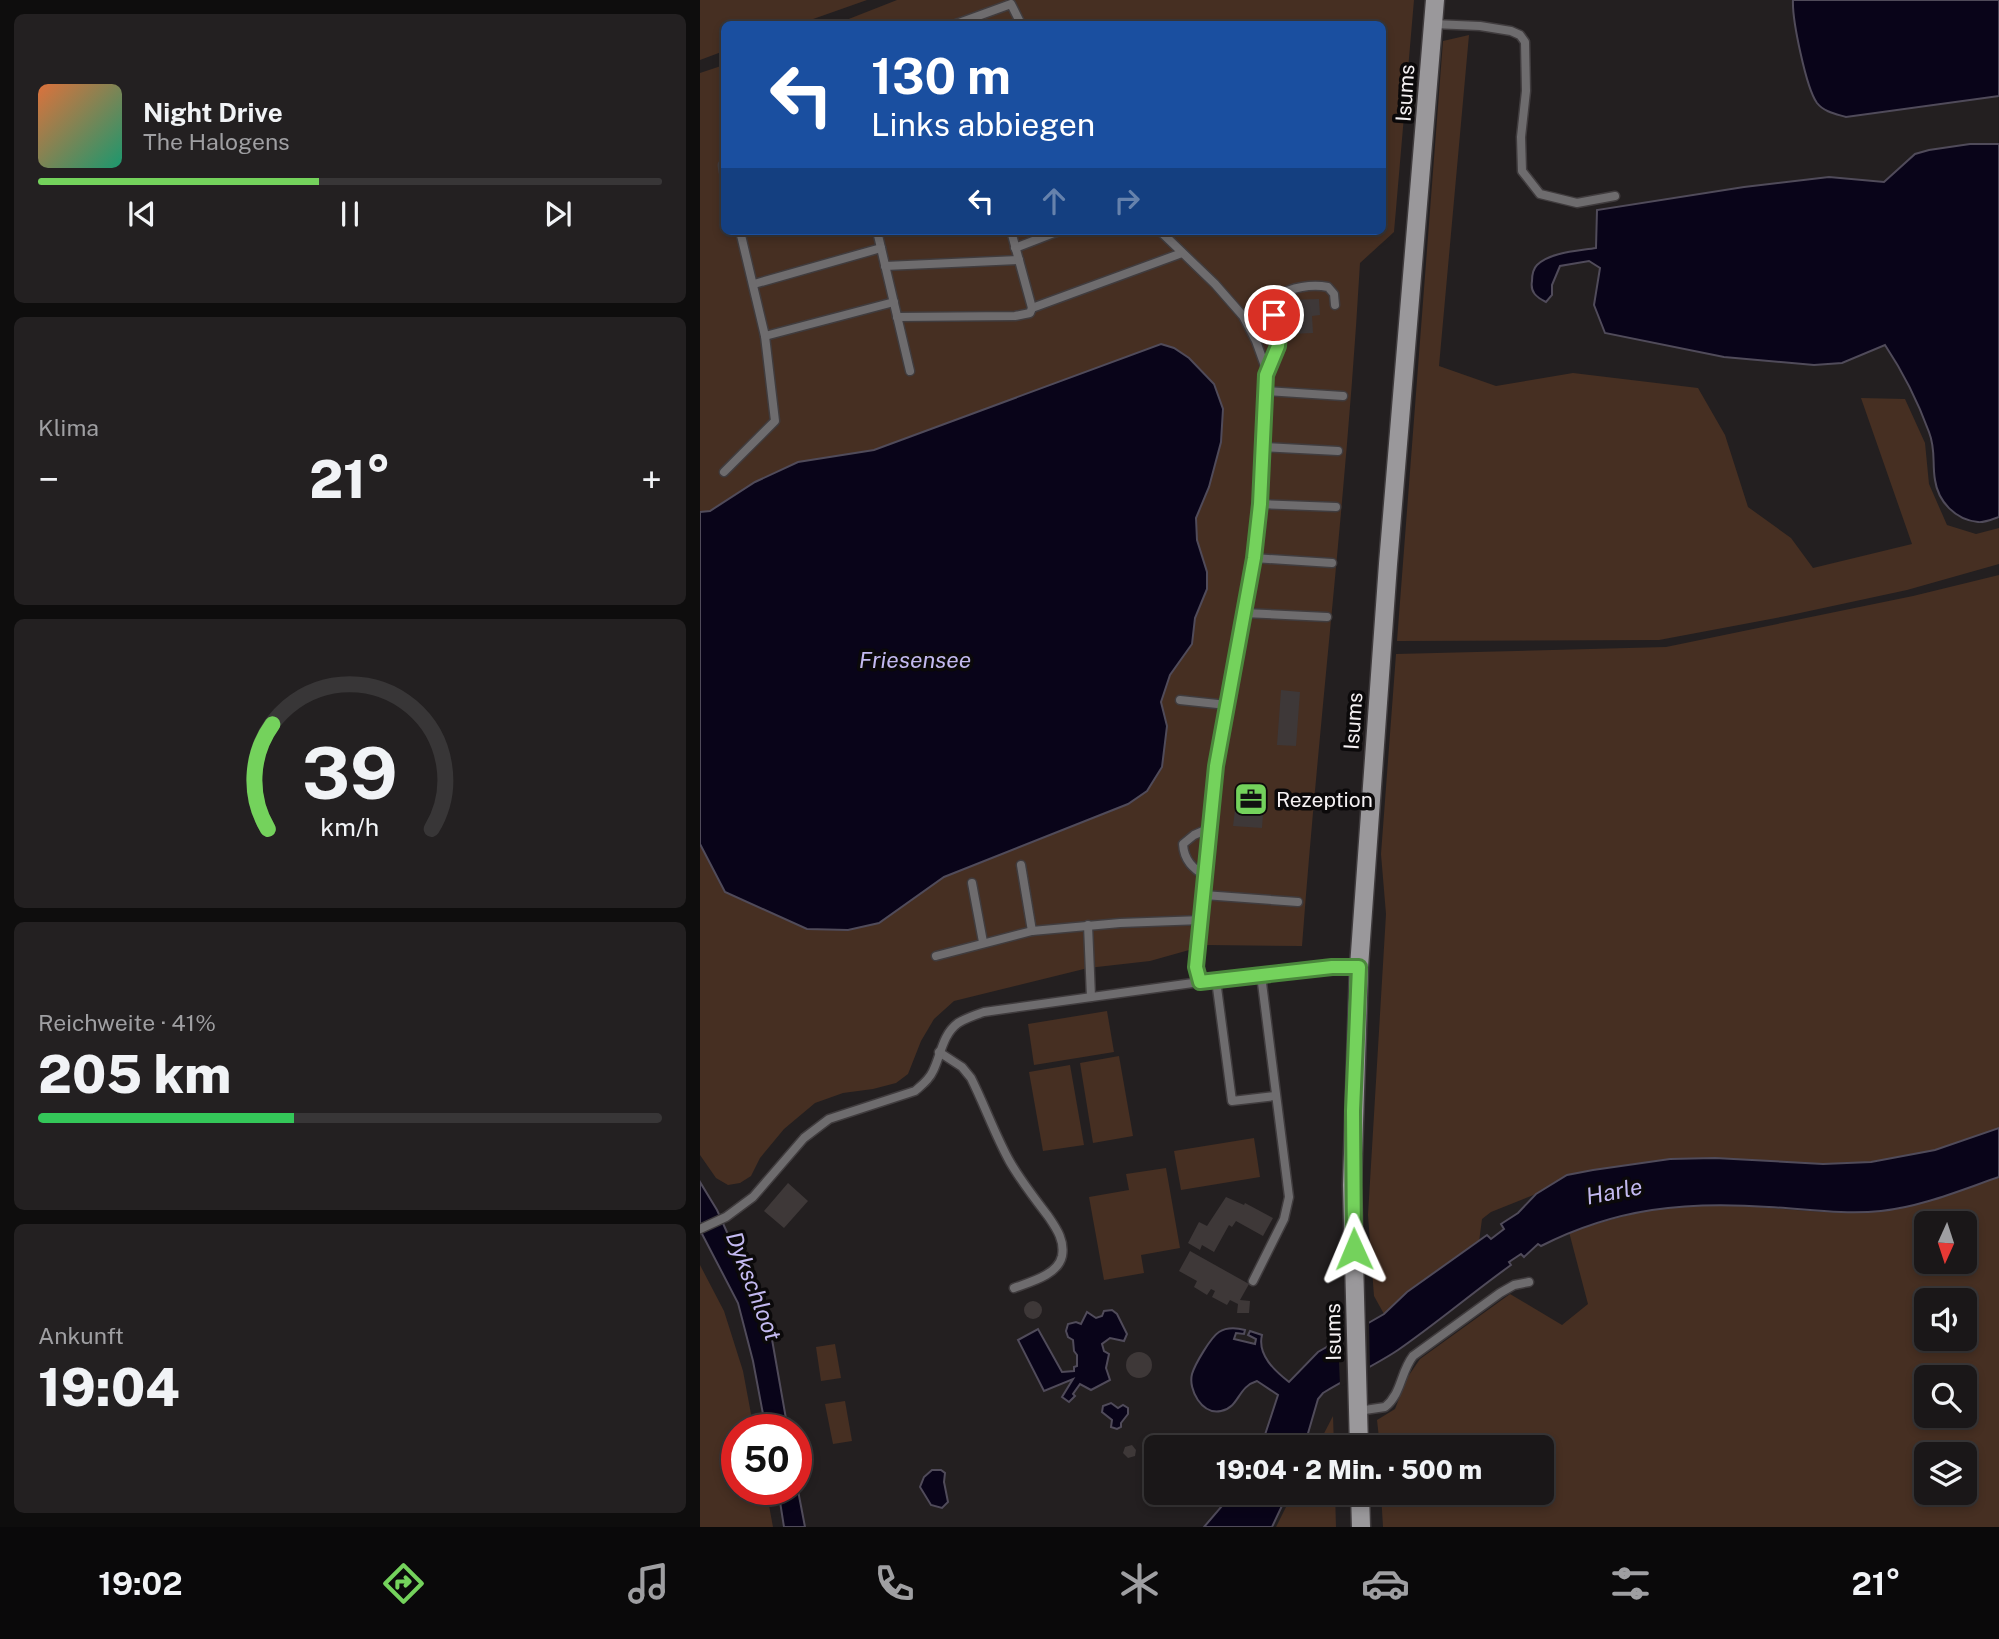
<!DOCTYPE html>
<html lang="de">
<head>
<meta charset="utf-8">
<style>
	:root { --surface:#1a1718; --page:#232021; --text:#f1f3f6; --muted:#9f9fa2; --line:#383637; --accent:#74d25c }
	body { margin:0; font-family:"Public Sans",sans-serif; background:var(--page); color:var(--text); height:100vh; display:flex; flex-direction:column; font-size:26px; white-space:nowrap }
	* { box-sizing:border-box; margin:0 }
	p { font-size:23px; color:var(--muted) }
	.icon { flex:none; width:38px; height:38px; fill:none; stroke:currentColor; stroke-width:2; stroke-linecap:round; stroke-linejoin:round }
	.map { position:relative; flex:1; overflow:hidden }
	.drawer { display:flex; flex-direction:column; gap:14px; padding:14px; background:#0e0d0d; width:700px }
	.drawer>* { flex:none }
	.hud { position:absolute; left:21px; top:21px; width:665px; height:214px; border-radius:10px; box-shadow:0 4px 10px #0003,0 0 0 2px var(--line); background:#1a4fa0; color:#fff; overflow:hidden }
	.needle { width:46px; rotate:183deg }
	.buttons { position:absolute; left:1214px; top:1211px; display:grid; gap:14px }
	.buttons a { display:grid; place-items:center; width:63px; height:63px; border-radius:10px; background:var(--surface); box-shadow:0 4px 10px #0003,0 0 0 2px var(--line); font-size:35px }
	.speed { position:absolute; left:21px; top:1414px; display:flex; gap:14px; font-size:35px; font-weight:700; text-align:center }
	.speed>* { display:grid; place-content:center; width:91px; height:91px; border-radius:50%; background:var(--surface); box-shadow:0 4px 10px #0003,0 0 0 2px var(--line); line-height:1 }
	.speed .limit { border:10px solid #d22; background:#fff; color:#111 }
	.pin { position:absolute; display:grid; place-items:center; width:60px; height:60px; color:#fff; margin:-30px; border:4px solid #fff; border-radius:50%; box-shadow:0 2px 7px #0007 }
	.me { position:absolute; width:77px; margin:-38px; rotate:359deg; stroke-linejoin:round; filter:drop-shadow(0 0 5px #0008) }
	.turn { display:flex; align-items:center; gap:24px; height:147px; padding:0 35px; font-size:32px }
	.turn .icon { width:91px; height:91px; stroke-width:2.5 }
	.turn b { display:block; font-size:49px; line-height:60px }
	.lanes { display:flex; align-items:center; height:66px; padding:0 35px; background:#0003; justify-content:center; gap:35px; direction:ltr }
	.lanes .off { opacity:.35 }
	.big { font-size:52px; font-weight:800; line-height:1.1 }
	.drawer .tile { flex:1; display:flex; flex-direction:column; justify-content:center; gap:10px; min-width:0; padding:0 24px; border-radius:10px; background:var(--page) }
	.drawer .dial { align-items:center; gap:0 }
	.dial svg { height:182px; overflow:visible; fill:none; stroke:var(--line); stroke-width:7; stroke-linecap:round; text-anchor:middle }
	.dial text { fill:var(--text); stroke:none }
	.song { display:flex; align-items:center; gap:21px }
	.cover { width:84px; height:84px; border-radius:10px; background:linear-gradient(135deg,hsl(20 70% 55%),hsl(160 70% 35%)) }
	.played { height:7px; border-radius:4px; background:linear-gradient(90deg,var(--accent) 45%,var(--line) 45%) }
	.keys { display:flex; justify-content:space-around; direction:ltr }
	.heat { display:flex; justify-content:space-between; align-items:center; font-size:38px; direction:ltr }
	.charge { height:10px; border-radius:5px; background:linear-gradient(90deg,#34c759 41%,var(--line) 0) }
	.trip { position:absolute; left:444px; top:1435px; width:410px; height:70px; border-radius:10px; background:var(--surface); box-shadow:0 4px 10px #0003,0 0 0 2px var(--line); font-weight:800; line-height:70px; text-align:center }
	.dock { display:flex; height:112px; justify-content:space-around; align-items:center; background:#0a090a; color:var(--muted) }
	.dock .icon { width:49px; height:49px }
	.dock .current { color:var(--accent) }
	.dock b { font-size:32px; color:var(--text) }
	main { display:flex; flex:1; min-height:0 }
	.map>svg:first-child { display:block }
</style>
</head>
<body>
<main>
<section class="drawer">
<div class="tile">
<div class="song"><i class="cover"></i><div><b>Night Drive</b><p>The Halogens</p></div></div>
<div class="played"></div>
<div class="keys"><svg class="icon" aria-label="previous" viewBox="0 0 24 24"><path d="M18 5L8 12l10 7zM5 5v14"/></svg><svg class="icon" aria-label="pause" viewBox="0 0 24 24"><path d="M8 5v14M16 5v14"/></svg><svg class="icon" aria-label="next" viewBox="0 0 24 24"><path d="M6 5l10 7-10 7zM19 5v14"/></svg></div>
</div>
<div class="tile"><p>Klima</p>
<div class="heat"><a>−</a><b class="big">21°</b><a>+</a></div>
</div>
<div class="tile dial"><svg viewBox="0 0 100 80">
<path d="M14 69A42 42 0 1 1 86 69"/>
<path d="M14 69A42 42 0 0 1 16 23" stroke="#74d25c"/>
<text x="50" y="56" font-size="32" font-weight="700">39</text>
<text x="50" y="72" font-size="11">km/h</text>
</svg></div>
<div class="tile"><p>Reichweite · 41%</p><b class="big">205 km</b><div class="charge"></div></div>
<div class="tile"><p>Ankunft</p><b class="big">19:04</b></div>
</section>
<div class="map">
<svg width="1299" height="1527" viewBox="0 0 1299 1527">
	<rect width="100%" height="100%" fill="#231f20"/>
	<g fill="#462f22" fill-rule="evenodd">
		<path d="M0,0H167L99,24H24V51L0,60Z"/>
		<path d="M197,0H714L694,232L660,263C647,491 619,718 602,946L507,945L450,961L388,968L254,1001L234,1019L221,1041L208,1074L196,1083L173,1089L143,1093L115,1103L84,1129L60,1158L51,1176L40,1183L28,1185L16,1178L0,1155V73L24,65V231H682V24H136Z"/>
		<path d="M769,35L739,366L796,386L873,373L998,388L1025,435L1048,507L1091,538L1113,568L1212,544L1161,398L1205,399L1225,443L1229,484L1247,525L1276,534L1299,528V564L1207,590L1086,616L959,640L697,641L743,41Z"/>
		<path d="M1299,575V1128L1235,1150L1171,1162L1123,1164L1015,1158L893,1170L867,1175L836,1194L791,1212L782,1219L779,1242L707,1292L684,1314L674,1296L668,1215L686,914L681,854L696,654L966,647L1213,596Z"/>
		<path d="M407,1011L414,1052L334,1065L328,1024Z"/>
		<path d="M419,1056L433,1136L393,1143L380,1063Z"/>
		<path d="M370,1065L384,1145L343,1151L329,1072Z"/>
		<path d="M554,1138L560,1177L481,1190L474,1151Z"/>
		<path d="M466,1168L480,1248L441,1255L444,1273L404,1280L389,1197L429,1190L426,1174Z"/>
		<path d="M1299,1177V1527H683L681,1493H842V1447H680L677,1420L695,1409L707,1378L720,1359L810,1294L862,1325L888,1304L869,1232C916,1218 961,1204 1010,1204C1067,1205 1125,1217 1181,1211C1221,1207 1261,1190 1299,1177ZM1227,1223H1265V1262H1227ZM1227,1300H1265V1339H1227ZM1227,1377H1265V1416H1227ZM1227,1454H1265V1493H1227Z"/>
		<path d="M0,1265L24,1311L43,1371L54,1430H37V1489H66L73,1527H0Z"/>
		<path d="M135,1344L141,1378L121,1381L116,1347Z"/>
		<path d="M145,1401L152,1441L133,1444L125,1404Z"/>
		<path d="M633,1416L634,1447H617Z"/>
		<path d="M593,1493H635L636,1527H576Z"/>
	</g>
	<g fill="#090419" stroke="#504b5a" stroke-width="2">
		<path d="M1093,0H1299V96L1146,117C1136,114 1124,112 1117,103C1106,88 1092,19 1093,0Z"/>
		<path d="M1270,144H1299V517C1293,519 1284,523 1278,522C1255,520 1238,501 1235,480C1232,463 1236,450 1229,432C1218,402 1203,372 1185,345L1142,363L1114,365L1024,357L905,333L894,305L900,268L889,261L860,266L852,285V295L846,302C836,297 830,292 832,281C832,276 833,269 837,265C850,252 878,251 896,248L897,210L1044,187L1129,177L1184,182L1215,154L1229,150Z"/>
		<path d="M461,344L474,348L489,358L514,384L523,409L521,442L509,487L496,518L497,540L507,572V589L495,618L492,644L470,675L461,702L467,726L462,767L447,791L428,804L244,877L179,923L148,930L107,929L25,892L0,844V512L10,511L55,482L98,462L174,450Z"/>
		<path d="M1299,1128V1177C1261,1190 1221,1207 1181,1211C1144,1215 1106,1209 1069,1207C986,1201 916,1208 841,1246L838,1244L824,1257L821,1254L809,1262L811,1265C772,1293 737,1323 698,1350C674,1366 647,1378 623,1393L618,1399L604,1447H561L578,1395L557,1381C537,1387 540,1407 521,1411C502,1415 488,1390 492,1374C495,1364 511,1337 519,1332C527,1327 537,1328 545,1330L544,1334L536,1333L534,1339L555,1344L556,1339L548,1335L550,1331L562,1335C557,1355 575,1371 589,1382L618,1352L684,1314L707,1292L787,1235L791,1239L804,1229L801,1224L818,1213L836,1194L867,1175L893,1170L970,1159L1015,1158L1123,1164L1171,1162L1235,1150Z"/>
		<path d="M0,1182L17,1210L70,1328L88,1430H66L53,1361L38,1303L0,1230Z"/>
		<path d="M412,1310L417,1314L427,1334L424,1341L410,1338L402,1344L404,1351L409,1354L406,1368L410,1380L391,1390L380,1384L373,1394L375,1396L369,1402L362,1397L373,1379L344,1391L318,1340L338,1329L362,1372L374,1371V1367L377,1366V1355L374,1351L373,1340L368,1337L366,1331L368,1324L376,1322L381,1324L387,1312L396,1318L402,1316L404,1311Z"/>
		<path d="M411,1403L418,1408L423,1405L428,1408V1414L421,1423V1427L417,1429L411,1427L412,1420L402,1412L403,1406Z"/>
		<path d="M232,1470H241L245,1473L244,1482L248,1502L242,1508L231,1505L220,1487L224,1477Z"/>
		<path d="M96,1480L105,1527H84L78,1489H96Z"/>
		<path d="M533,1493H588L572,1527H504Z"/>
	</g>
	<path fill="#231f20" d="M669,1319L670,1370L640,1387L638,1337Z"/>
	<g fill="#3e3838">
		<path d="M619,299L620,315L612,316L613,333L590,334L589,300Z"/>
		<path d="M581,690L600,692L596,746L577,745Z"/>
		<path d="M538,786L565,788L562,828L533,826Z"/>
		<path d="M88,1183L108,1201L84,1228L64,1211Z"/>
		<path d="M526,1197L544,1205L545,1203L573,1218L563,1236L536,1221L532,1227L529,1225L514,1252L502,1245L500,1250L488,1243L499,1222L507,1226Z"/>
		<path d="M490,1251L549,1284L540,1300L550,1301L549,1313H537L538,1304L530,1300L527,1305L512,1297L515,1291L511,1289L507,1295L494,1287L497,1281L479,1271Z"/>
		<circle cx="333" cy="1310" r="9"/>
		<circle cx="439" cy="1365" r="13"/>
		<path d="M432,1445L436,1450L435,1456L428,1458L423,1453L425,1447Z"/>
	</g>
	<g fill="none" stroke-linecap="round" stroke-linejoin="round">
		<g stroke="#403c3e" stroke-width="11">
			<g id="service">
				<path d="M256,24L311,4L321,24"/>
				<path d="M733,24L780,26L811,31L820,35L825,42L826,91L821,137L822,171L840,194L877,203L915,196"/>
				<path d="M24,165H23L24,172"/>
				<path d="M177,231L210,371"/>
				<path d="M460,231L515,284L543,316L556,341L566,369L560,504L554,558L516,763L497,967L500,982"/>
				<path d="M315,248L359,231"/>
				<path d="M185,266L319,260"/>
				<path d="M54,284L181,248"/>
				<path d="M567,306C586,331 578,346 567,372"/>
				<path d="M332,308L482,253"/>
				<path d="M197,317L315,316L330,313L332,308L311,231"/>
				<path d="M545,319C561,314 564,306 578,296C591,287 612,284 628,287L634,294L635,305"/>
				<path d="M65,336L194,302"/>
				<path d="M567,391L643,396"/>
				<path d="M563,447L638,451"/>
				<path d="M24,472L75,421L65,336L40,231"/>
				<path d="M560,504L636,507"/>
				<path d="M554,558L632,563"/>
				<path d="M544,613L627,617"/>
				<path d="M480,700L527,705"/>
				<path d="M321,865L332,931"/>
				<path d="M506,877C493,868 484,861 483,844L494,835L510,828"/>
				<path d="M272,883L283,942"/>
				<path d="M504,895L598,902"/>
				<path d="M388,925L391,997"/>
				<path d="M236,956L332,931L420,923L502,920"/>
				<path d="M516,980L532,1101L575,1096"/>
				<path d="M239,1052L262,1067L271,1078C285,1106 295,1135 310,1162C321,1181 335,1199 348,1216C356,1228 365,1240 362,1256C358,1275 330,1282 314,1288"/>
				<path d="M0,1229L26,1217L53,1197L104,1138L129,1119L215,1091C222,1085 229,1080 233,1071C241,1055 242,1035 258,1023C266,1018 275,1015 284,1012L500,982L632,967H659"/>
				<path d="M553,1281L584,1219L589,1197L561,975"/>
				<path d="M658,1411L685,1407C702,1393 700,1373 713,1356L800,1293L814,1285L829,1282"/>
			</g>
		</g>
		<g stroke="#403c3e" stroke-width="21">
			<g id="secondary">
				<path d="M659,1447L652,1185L659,967L688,564L735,0"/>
				<path d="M660,1493L661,1527"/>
			</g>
		</g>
		<use href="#service" stroke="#6e6c6e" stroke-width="8"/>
		<use href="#secondary" stroke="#9a989b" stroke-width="18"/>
	</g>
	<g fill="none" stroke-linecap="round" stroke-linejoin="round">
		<g stroke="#4b883c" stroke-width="18">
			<path id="route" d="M574,315L578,323L579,335L578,346L566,375L560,504L554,558L516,766L496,967L500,982L632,967H659L653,1111L654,1249"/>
		</g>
		<use href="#route" stroke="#74d25c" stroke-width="12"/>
	</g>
	<defs>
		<g id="office-square" transform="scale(1.75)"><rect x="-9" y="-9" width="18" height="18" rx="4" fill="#74d25c" stroke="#0b090a"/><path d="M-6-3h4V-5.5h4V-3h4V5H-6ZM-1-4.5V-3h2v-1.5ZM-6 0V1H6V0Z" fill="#111"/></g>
	</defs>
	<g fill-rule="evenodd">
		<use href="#office-square" x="551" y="799"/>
	</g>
	<g text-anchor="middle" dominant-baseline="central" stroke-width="7" stroke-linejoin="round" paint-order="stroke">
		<g font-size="21" fill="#f5f1f3" stroke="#0b090a">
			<text transform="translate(705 93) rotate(-86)">Isums</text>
			<text transform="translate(653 721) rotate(-86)">Isums</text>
			<text transform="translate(633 1332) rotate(-91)">Isums</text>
		</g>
		<g font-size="21" fill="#f5f1f3" stroke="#0b090a" text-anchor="start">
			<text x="576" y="799">Rezeption</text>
		</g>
		<g font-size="23" font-style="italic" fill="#c3b9f0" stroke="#0b090a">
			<text x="215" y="659">Friesensee</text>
			<text transform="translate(914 1191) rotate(-11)">Harle</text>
			<text transform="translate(54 1286) rotate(69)">Dykschloot</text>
		</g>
	</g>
</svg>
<div class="buttons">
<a><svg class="needle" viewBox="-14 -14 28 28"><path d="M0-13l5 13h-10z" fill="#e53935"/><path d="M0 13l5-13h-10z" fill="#9f9fa2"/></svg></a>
<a><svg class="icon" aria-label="sound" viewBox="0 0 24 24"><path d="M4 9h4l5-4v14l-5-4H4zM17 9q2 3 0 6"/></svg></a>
<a><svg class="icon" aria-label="search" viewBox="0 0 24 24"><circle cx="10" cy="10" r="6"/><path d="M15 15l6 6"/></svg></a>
<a><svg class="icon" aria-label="layers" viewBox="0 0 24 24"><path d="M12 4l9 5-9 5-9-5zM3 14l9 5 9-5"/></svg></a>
</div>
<div class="speed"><div class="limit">50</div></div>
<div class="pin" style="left:574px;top:315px;background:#d93025"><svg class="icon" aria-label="arrive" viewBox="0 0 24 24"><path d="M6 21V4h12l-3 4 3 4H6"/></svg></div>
<svg class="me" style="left:654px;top:1249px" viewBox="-20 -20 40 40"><path d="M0-17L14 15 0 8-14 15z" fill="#74d25c" stroke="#fff" stroke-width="4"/></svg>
<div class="trip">19:04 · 2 Min. · 500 m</div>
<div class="hud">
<div class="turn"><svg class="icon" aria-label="left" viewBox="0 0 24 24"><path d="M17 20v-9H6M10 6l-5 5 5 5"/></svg><div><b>130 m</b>Links abbiegen</div></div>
<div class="lanes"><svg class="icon" aria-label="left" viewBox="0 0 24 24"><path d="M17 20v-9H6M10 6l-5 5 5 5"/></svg><svg class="icon off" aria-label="ahead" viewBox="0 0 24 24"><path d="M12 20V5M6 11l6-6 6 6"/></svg><svg class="icon off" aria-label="right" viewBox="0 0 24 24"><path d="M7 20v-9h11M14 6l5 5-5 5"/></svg></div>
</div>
</div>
</main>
<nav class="dock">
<b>19:02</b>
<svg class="icon current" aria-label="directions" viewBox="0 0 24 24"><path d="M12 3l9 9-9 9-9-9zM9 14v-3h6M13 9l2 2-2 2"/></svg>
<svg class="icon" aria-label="music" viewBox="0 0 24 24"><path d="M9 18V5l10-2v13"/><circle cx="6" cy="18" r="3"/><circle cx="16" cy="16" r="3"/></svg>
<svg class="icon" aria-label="phone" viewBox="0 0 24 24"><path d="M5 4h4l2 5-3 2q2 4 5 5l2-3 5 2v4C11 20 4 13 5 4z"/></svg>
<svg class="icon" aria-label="climate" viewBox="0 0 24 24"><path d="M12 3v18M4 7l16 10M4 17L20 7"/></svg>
<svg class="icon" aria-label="car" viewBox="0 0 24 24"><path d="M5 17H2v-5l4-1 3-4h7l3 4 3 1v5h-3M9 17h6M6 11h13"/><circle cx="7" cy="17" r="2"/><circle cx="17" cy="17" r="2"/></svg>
<svg class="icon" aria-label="filters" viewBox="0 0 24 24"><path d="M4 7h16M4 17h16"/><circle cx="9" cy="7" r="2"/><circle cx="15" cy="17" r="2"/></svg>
<b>21°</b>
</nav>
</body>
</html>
